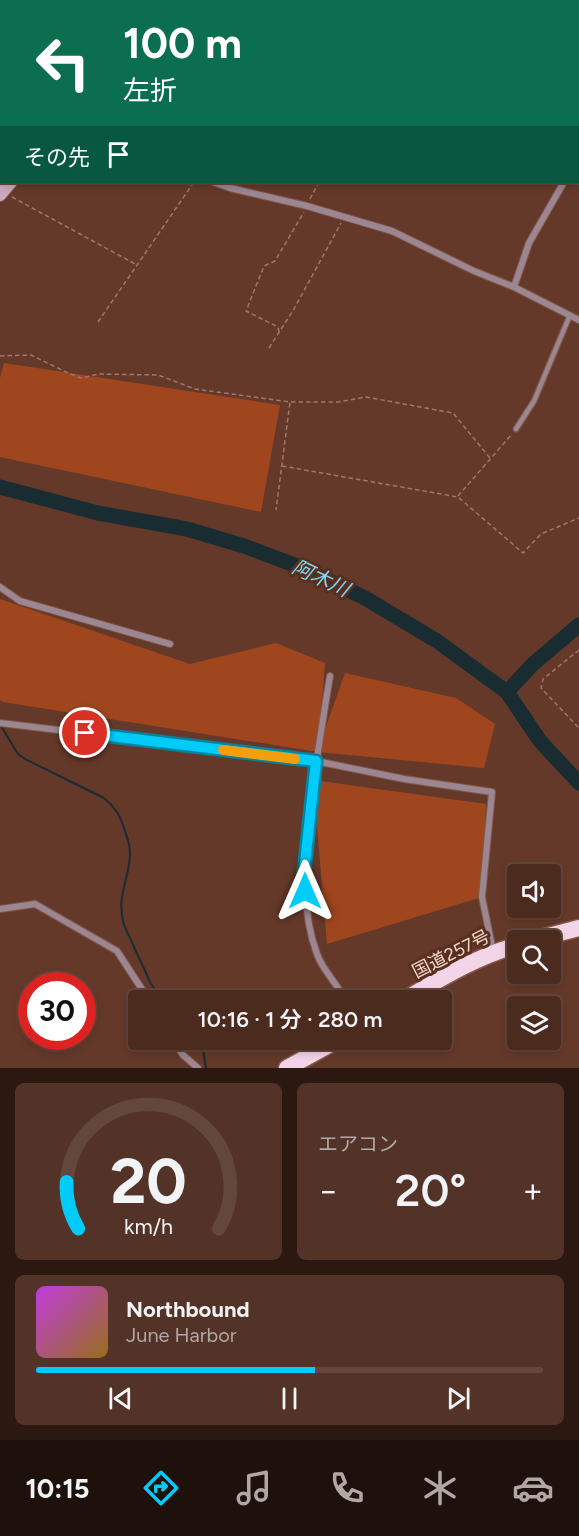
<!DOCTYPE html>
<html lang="ja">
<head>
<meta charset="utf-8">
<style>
	:root { --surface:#4c2b1f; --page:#533328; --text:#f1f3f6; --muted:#b2a7a4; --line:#63473d; --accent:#00cbf9 }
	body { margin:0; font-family:Figtree,"Noto Sans JP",sans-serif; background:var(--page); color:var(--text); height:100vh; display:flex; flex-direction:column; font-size:22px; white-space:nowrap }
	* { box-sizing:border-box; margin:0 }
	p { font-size:20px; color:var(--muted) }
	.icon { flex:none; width:33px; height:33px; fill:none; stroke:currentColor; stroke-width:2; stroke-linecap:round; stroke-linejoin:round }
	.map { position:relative; height:1068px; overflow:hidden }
	.panel { display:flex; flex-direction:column; gap:15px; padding:15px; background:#2a1811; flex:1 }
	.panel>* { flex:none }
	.top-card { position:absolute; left:0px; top:0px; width:579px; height:183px; box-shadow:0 3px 9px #0003,0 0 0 2px var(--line); background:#0b6e4f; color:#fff; overflow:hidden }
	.controls { position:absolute; left:507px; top:864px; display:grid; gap:12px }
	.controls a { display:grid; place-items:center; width:54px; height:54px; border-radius:6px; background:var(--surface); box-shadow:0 3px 9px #0003,0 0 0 2px var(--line); font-size:30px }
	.speed { position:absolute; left:18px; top:972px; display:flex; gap:12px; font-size:30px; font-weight:700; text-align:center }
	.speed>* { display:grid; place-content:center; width:78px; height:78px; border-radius:50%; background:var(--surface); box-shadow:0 3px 9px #0003,0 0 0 2px var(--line); line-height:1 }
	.speed .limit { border:9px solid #d22; background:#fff; color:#111 }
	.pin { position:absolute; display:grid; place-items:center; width:51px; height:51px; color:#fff; margin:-26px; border:3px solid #fff; border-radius:50%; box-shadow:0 2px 6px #0007 }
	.me { position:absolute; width:66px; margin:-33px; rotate:0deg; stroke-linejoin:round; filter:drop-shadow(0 0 4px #0008) }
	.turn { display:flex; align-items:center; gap:21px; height:126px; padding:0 24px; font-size:27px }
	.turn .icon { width:78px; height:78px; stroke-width:2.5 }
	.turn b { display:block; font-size:42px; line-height:51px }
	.then { display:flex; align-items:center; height:57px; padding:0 24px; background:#0003; gap:12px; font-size:22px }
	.big { font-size:45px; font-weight:600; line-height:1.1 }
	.panel .card { flex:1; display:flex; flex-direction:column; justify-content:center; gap:9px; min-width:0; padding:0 21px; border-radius:9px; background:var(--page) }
	.panel .dial { align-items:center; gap:0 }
	.dial svg { height:156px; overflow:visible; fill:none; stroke:var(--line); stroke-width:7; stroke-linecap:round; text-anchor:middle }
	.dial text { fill:var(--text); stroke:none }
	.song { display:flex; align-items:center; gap:18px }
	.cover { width:72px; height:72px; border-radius:9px; background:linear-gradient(135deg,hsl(290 70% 55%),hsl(40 70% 35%)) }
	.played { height:6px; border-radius:3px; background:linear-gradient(90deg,var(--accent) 55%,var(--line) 55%) }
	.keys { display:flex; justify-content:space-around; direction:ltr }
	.heat { display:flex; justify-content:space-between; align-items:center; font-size:33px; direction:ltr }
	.panel .tiles { flex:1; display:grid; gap:15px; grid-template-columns:1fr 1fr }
	.card:last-child { grid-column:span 2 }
	.trip { position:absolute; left:128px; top:990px; width:324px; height:60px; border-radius:6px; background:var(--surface); box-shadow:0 3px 9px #0003,0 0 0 2px var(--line); font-weight:600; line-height:60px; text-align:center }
	.tab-bar { display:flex; height:96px; justify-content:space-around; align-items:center; background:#1e110c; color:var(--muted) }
	.tab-bar .icon { width:42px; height:42px }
	.tab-bar .selected { color:var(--accent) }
	.tab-bar b { font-size:27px; color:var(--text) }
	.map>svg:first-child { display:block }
</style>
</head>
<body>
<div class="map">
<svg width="579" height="1068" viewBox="0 0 579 1068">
	<rect width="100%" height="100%" fill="#653929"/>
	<g fill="#a0461e">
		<path d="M4,363L280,405L261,512L0,457V378Z"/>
		<path d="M0,599L190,664L276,643L325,663L318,749L345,673L456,698L495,724L484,768L318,752L3,702L0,700Z"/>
		<path d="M313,780L486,804L482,897L327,944Z"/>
	</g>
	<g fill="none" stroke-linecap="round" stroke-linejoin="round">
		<g stroke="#192c32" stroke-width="2">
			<path d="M1,726L18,754L25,759L104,798C115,807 120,815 124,828C127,837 131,847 130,856C128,883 116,897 124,925L151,984L163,1000"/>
			<path d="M199,1040L203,1049L206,1068"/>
		</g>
		<g stroke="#192c32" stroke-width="15">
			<path d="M0,487L98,513L187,529L244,546L300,567L365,598L437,641L507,692L540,741L579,783"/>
			<path d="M507,692L533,664L579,625"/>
		</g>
		<g stroke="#815849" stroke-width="7">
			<path id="service" d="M516,429L534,401L570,315"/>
		</g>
		<g stroke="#815849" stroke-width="8">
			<g id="minor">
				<path d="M247,0L250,2"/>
				<path d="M77,2V0"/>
				<path d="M316,2L317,0"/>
				<path d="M476,2L477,0"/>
				<path d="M578,159L579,157"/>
				<path d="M213,182L230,188L307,206L392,231L474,271L514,287L579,320"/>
				<path d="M514,287L529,243L564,182"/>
				<path d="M0,587L20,601L170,644"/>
				<path d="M330,676C322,724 314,772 309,821C305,866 301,911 317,954C323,971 337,983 345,1000"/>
				<path d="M0,723L316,761L404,779L492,792L482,897L493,951"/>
				<path d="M0,909L35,904L117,951L149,1000"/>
				<path d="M173,1040L183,1055L198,1068"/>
			</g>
		</g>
		<g stroke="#815849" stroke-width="14">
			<g id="secondary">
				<path d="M188,2L190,0"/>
				<path d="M0,195L11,182"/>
			</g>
		</g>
		<g stroke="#815849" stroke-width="19">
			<g id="trunk">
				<path d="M533,940L579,928"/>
				<path d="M404,1000C440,979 477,956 518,945"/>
				<path d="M287,1068L338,1040"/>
			</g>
		</g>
		<g stroke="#9e786a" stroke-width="1.5" stroke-dasharray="4.5 3" stroke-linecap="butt">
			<path d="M0,76L2,77"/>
			<path d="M12,197L137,265"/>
			<path d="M310,199L319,182"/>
			<path d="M98,322L194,182"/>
			<path d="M279,332L278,327L246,311L264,266L275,261L304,212"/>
			<path d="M269,348L294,309L341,223"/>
			<path d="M0,356L31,355L68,373L81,378L99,374L158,375L195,389L290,402L276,510"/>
			<path d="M291,402H338L366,397L453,413L490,458"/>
			<path d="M282,466L458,497L523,553L541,534L579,518"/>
			<path d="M458,496L512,434"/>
			<path d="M579,650L543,679L541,688L579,728"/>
		</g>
		<use href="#service" stroke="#9b8692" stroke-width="4.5"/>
		<use href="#minor" stroke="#9b8692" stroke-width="6"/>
		<use href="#secondary" stroke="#caa9bc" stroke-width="12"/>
		<use href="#trunk" stroke="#f4d4e8" stroke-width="16"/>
	</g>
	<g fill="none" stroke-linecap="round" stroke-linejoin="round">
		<g stroke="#0084a2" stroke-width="15">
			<path id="route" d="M85,733L316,761L304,872L305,891"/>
		</g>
		<use href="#route" stroke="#00cbf9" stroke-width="10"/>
		<path stroke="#f59e0b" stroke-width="10" d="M223,750L295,759"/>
	</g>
	<g text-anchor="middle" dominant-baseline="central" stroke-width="6" stroke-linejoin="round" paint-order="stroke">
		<g font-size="18" fill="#f1d5cb" stroke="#592f1e">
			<text transform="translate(451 954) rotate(-27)">国道257号</text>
		</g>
		<g font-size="20" font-style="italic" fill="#7cdafa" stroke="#592f1e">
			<text transform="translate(321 578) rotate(25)">阿木川</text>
		</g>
	</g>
</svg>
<div class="controls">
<a><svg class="icon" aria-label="sound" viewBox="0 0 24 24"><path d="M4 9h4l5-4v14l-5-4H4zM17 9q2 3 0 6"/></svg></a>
<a><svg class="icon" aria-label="search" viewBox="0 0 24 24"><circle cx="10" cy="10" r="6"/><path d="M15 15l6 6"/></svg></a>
<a><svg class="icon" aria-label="layers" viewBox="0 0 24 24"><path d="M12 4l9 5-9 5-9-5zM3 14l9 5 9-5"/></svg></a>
</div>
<div class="speed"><div class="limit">30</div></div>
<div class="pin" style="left:85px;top:733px;background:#d93025"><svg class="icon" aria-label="arrive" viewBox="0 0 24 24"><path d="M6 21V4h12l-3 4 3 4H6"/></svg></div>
<svg class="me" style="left:305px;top:891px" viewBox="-20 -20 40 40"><path d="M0-17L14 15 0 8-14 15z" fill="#00cbf9" stroke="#fff" stroke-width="4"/></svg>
<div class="trip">10:16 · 1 分 · 280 m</div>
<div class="top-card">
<div class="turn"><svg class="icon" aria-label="left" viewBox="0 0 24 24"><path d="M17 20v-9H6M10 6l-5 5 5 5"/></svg><div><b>100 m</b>左折</div></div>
<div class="then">その先<svg class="icon" aria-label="arrive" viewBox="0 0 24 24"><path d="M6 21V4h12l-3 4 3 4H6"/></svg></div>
</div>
</div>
<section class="panel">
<div class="tiles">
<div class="card dial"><svg viewBox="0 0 100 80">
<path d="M14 69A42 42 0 1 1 86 69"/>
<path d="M14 69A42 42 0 0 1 8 45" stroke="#00cbf9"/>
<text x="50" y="56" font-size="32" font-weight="700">20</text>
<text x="50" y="72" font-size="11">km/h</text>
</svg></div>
<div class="card"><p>エアコン</p>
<div class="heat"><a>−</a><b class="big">20°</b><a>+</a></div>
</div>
<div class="card">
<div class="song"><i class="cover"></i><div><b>Northbound</b><p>June Harbor</p></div></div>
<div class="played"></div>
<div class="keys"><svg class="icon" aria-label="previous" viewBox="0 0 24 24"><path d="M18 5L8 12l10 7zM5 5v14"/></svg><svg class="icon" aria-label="pause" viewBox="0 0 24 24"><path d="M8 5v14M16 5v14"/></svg><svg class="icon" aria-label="next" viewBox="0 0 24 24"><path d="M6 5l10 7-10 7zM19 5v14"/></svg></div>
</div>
</div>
</section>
<nav class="tab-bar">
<b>10:15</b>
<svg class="icon selected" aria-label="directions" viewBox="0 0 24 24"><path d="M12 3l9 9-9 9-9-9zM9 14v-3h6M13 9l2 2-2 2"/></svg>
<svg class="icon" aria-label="music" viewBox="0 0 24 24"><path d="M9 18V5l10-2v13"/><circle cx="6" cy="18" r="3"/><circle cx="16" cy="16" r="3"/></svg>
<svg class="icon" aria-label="phone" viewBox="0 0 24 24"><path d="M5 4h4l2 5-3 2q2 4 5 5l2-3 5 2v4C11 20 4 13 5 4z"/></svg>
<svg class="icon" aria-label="climate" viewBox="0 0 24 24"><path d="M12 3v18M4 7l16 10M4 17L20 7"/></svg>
<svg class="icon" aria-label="car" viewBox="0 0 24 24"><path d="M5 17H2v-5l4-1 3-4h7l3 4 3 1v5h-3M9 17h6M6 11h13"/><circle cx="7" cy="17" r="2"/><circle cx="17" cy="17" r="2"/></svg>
</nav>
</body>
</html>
